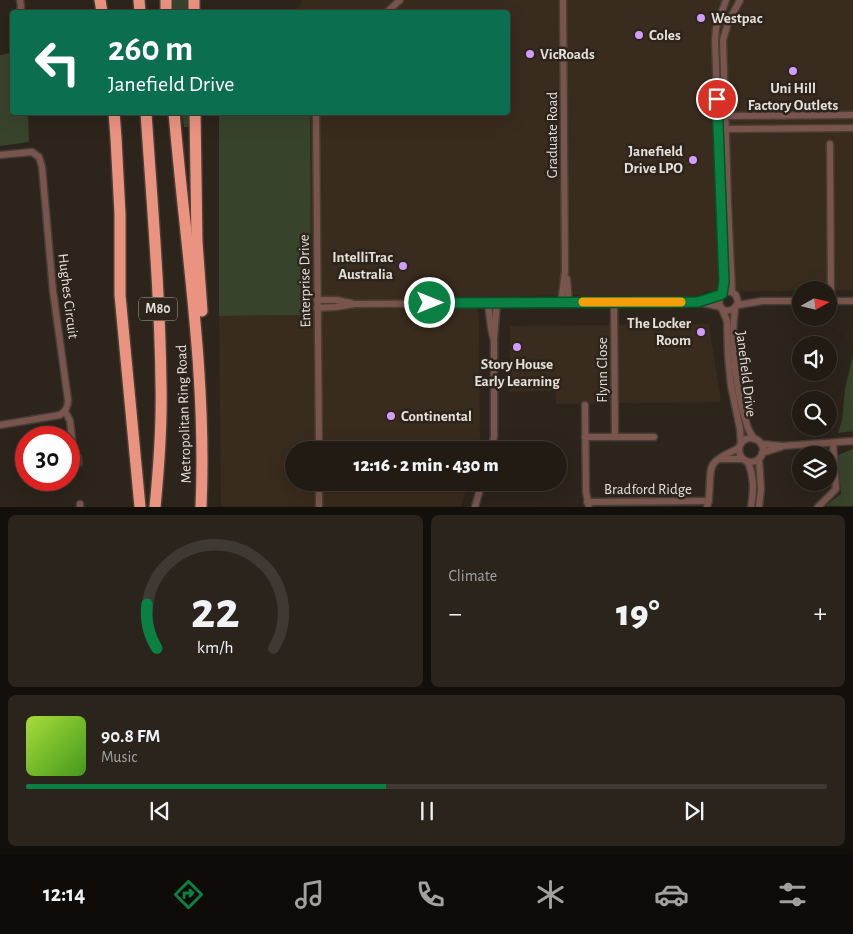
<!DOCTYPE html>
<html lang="en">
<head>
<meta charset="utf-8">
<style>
	:root { --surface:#221b14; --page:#2a241d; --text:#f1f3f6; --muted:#a2a1a0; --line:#3f3934; --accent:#0b8043 }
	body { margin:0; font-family:"Alegreya Sans",sans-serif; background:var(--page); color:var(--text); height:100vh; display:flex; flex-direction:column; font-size:19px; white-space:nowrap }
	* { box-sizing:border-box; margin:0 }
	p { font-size:16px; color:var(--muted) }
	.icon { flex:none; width:28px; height:28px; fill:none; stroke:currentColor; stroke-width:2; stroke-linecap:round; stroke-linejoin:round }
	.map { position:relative; height:507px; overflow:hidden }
	.side { display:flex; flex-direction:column; gap:8px; padding:8px; background:#130f0b; flex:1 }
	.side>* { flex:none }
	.top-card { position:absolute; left:10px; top:10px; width:500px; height:105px; border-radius:5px; box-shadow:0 5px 20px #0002,0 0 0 1px var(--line); background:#0b6e4f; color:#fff; overflow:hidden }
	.needle { width:32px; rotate:82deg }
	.controls { position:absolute; left:792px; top:281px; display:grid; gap:10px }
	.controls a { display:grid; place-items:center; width:45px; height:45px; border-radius:50%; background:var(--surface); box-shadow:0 5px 20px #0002,0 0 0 1px var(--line); font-size:25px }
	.speed { position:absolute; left:15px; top:426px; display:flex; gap:10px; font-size:25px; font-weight:700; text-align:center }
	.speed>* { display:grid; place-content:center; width:65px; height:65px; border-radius:50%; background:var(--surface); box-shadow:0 5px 20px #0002,0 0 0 1px var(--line); line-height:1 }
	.speed .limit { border:8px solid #d22; background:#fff; color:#111 }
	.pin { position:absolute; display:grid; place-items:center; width:42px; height:42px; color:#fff; margin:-21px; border:2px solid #fff; border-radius:50%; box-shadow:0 1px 5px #0007 }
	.me { position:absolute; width:55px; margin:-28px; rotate:90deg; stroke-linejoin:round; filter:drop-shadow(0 0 4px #0008) }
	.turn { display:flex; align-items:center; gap:18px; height:105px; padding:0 15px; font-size:22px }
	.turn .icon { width:65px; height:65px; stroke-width:2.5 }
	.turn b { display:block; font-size:35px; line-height:42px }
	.big { font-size:38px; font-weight:800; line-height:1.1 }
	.side .widget { flex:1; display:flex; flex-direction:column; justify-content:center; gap:8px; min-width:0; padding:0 18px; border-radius:8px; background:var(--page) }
	.side .dial { align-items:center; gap:0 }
	.dial svg { height:130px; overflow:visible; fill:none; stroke:var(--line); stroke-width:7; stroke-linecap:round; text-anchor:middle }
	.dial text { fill:var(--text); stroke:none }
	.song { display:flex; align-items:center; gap:15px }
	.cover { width:60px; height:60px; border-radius:8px; background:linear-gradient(135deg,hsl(80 70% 55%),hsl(100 70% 35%)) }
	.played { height:5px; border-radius:2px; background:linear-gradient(90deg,var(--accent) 45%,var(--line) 45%) }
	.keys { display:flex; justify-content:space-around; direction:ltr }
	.heat { display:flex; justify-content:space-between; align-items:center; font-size:28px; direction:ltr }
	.side .tiles { flex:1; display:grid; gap:8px; grid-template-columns:1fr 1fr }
	.widget:last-child { grid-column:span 2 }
	.trip { position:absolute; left:285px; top:441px; width:282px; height:50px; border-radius:25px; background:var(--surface); box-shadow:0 5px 20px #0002,0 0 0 1px var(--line); font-weight:800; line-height:50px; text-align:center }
	.dock { display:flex; height:80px; justify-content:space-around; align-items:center; background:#0e0b08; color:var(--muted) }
	.dock .icon { width:35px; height:35px }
	.dock .on { color:var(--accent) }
	.dock b { font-size:22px; color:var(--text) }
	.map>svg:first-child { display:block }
</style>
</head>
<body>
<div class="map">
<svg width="853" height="507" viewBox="0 0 853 507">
	<rect width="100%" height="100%" fill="#2d241b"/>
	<g fill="#392b1d">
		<path d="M302,0H853V290L703,292L699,296H580L579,295L477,297L479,322L480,441L478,450H294V482L468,483L461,506H221L219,316L311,315L310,113L508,112V12H293L301,4Z"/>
		<path d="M709,324L721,402L556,404V391L510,392V326Z"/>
	</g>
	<g fill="#38432c">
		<rect x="173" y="0" width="16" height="12"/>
		<path d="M9,39H12V112L28,113L29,142L0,146V55L11,53Z"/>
		<path d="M182,113H191V127H184Z"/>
		<path d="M219,113H310L311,315L219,316Z"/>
		<path d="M853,354V431L838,433L842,420L845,389Z"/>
		<path d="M853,449V506H825L841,494L838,455Z"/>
		<path d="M82,454L83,466L69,469V460Z"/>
	</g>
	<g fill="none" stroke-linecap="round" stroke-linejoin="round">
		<g stroke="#473e36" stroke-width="9">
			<g id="street">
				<path d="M20,0L21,6L20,12"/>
				<path d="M387,12L400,0"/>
				<path d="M316,112L319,450"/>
				<path d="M722,116L853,115"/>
				<path d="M722,129L853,128"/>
				<path d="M830,144L831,301"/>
				<path d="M0,155L32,152L39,157L42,167L53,291L68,400C68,407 66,411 60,415L0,425"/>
				<path d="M567,279L569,303"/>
				<path d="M732,292L728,203L723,40L728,23L740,0"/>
				<path d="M722,293L730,291L736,295L738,302C734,313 720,314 719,302C719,299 724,287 724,282L715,41L716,28L726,0"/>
				<path d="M317,300H336L351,303"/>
				<path d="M699,301L721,295"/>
				<path d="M829,301H853"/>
				<path d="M614,302L615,437"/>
				<path d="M488,303L491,328L494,341V436L492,450"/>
				<path d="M561,303L565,271L563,0"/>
				<path d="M738,305L762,301H801"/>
				<path d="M317,308L336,307L355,304L698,302L721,307"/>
				<path d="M722,309L727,321L728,356L731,386L740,429L741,443"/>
				<path d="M735,309C730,343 736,392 747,425C748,430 752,435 754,439"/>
				<path d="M494,338L497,302"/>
				<path d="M585,405L586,492L589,507"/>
				<path d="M65,411L70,421L73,448"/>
				<path d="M585,437H654"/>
				<circle cx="751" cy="450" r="12"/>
				<path d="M761,444L782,446L853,441"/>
				<path d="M762,453L781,447"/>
				<path d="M721,459H742"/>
				<path d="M759,459L761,489L759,507"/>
				<path d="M748,462C754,477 754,490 751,507"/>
				<path d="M319,482V507"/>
				<path d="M587,502L709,501"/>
				<path d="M80,507V504"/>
				<path d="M475,507L482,482"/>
				<path d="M707,507C712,494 707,471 714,463C720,456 731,452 739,448"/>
				<path d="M818,507L836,489L833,443"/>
			</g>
		</g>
		<g stroke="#473e36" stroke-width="14">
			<g id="highway">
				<path d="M100,0L102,12"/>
				<path d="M139,0L140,12"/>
				<path d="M166,0V12"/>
				<path d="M194,0V12"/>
				<path d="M114,112L116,138L120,214V295L140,507"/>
				<path d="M146,112C152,203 160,294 161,385C162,426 159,466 155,507"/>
				<path d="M174,112C185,244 207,374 201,507"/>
				<path d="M195,112L197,242L202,311"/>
			</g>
		</g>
		<use href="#street" stroke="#79554d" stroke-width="6"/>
		<use href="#highway" stroke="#eb9381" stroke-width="11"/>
	</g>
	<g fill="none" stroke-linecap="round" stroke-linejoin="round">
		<g stroke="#07532c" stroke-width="12">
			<path id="route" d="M430,303L698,302L720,295L722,294L724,282L717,99"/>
		</g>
		<use href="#route" stroke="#0b8043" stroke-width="9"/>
		<path stroke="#f59e0b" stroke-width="9" d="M583,302H681"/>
	</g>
	<g fill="#d09dff" stroke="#2d241b" stroke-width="2">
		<circle cx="701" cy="18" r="5"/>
		<circle cx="639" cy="35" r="5"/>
		<circle cx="530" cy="54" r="5"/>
		<circle cx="793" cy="71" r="5"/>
		<circle cx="693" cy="160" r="5"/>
		<circle cx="403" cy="266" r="5"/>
		<circle cx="701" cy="332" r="5"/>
		<circle cx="517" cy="347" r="5"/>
		<circle cx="391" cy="416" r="5"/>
	</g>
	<g text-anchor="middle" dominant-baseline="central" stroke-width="5" stroke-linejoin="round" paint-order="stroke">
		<rect fill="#2d241b" stroke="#aea7a0" stroke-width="1" x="139" y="297.5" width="38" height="23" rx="4"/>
		<g font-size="14" font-weight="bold" fill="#e5dfd9">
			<text x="158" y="309">M80</text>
		</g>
		<g font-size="15" font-weight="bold" fill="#e5dfd9" stroke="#2d241b" text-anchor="start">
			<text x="711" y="18">Westpac</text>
			<text x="649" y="35">Coles</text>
			<text x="540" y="54">VicRoads</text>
			<text x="793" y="88" text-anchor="middle">Uni Hill<tspan x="793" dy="17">Factory Outlets</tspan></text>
			<text x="683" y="151" text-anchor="end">Janefield<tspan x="683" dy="17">Drive LPO</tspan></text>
			<text x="393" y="257" text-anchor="end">IntelliTrac<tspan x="393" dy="17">Australia</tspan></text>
			<text x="691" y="323" text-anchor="end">The Locker<tspan x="691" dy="17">Room</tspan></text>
			<text x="517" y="364" text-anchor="middle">Story House<tspan x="517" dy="17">Early Learning</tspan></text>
			<text x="401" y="416">Continental</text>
		</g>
		<g font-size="15" fill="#e5dfd9" stroke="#2d241b">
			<text transform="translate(552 135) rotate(-90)">Graduate Road</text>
			<text transform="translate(305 281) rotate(-91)">Enterprise Drive</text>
			<text transform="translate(68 296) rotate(83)">Hughes Circuit</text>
			<text transform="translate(602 370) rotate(-90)">Flynn Close</text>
			<text transform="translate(746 374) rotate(83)">Janefield Drive</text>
			<text transform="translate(184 414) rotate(-92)">Metropolitan Ring Road</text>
			<text x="648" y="489">Bradford Ridge</text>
		</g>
	</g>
</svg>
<div class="controls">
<a><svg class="needle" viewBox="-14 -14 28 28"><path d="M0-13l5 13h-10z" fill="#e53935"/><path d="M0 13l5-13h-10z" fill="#a2a1a0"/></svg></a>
<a><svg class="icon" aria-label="sound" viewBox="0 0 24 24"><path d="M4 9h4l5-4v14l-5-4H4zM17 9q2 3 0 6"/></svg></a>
<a><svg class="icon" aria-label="search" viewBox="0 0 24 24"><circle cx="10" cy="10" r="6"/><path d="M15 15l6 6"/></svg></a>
<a><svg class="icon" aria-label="layers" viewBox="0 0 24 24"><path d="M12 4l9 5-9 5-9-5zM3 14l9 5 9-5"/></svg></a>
</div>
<div class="speed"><div class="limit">30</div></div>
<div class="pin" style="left:717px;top:99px;background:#d93025"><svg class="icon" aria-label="arrive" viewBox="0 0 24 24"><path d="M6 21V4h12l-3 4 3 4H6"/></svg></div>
<svg class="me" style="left:430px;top:303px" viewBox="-20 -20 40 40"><circle r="17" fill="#0b8043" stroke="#fff" stroke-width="3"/><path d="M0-11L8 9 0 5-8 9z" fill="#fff"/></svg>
<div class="trip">12:16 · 2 min · 430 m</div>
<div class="top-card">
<div class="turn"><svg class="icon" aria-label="left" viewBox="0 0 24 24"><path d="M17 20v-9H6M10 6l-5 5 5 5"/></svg><div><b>260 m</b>Janefield Drive</div></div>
</div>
</div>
<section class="side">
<div class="tiles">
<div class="widget dial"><svg viewBox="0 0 100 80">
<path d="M14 69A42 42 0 1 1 86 69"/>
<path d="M14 69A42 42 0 0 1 8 42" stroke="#0b8043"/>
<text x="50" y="56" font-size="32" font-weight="700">22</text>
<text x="50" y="72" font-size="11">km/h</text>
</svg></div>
<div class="widget"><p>Climate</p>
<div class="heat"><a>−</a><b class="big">19°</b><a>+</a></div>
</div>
<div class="widget">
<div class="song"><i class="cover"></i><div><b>90.8 FM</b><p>Music</p></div></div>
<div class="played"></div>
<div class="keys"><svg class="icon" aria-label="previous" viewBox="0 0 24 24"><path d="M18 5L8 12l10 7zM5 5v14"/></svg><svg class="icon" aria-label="pause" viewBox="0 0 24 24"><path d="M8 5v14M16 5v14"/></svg><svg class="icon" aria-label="next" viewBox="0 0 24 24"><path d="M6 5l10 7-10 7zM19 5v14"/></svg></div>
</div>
</div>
</section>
<nav class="dock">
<b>12:14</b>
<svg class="icon on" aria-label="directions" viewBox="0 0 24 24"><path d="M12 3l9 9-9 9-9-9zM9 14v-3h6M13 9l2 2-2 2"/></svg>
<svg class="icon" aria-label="music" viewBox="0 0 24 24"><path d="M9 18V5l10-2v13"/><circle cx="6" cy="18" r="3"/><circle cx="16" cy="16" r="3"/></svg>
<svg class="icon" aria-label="phone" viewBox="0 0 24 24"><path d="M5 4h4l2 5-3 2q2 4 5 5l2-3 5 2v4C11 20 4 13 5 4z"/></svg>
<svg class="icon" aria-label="climate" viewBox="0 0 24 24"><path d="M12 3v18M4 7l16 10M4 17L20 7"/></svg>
<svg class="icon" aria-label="car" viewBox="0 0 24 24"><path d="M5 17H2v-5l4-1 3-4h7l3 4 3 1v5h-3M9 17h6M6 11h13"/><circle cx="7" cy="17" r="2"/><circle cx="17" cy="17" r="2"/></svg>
<svg class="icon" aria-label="filters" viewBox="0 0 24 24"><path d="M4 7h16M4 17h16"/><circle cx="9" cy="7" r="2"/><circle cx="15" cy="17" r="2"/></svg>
</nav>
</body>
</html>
